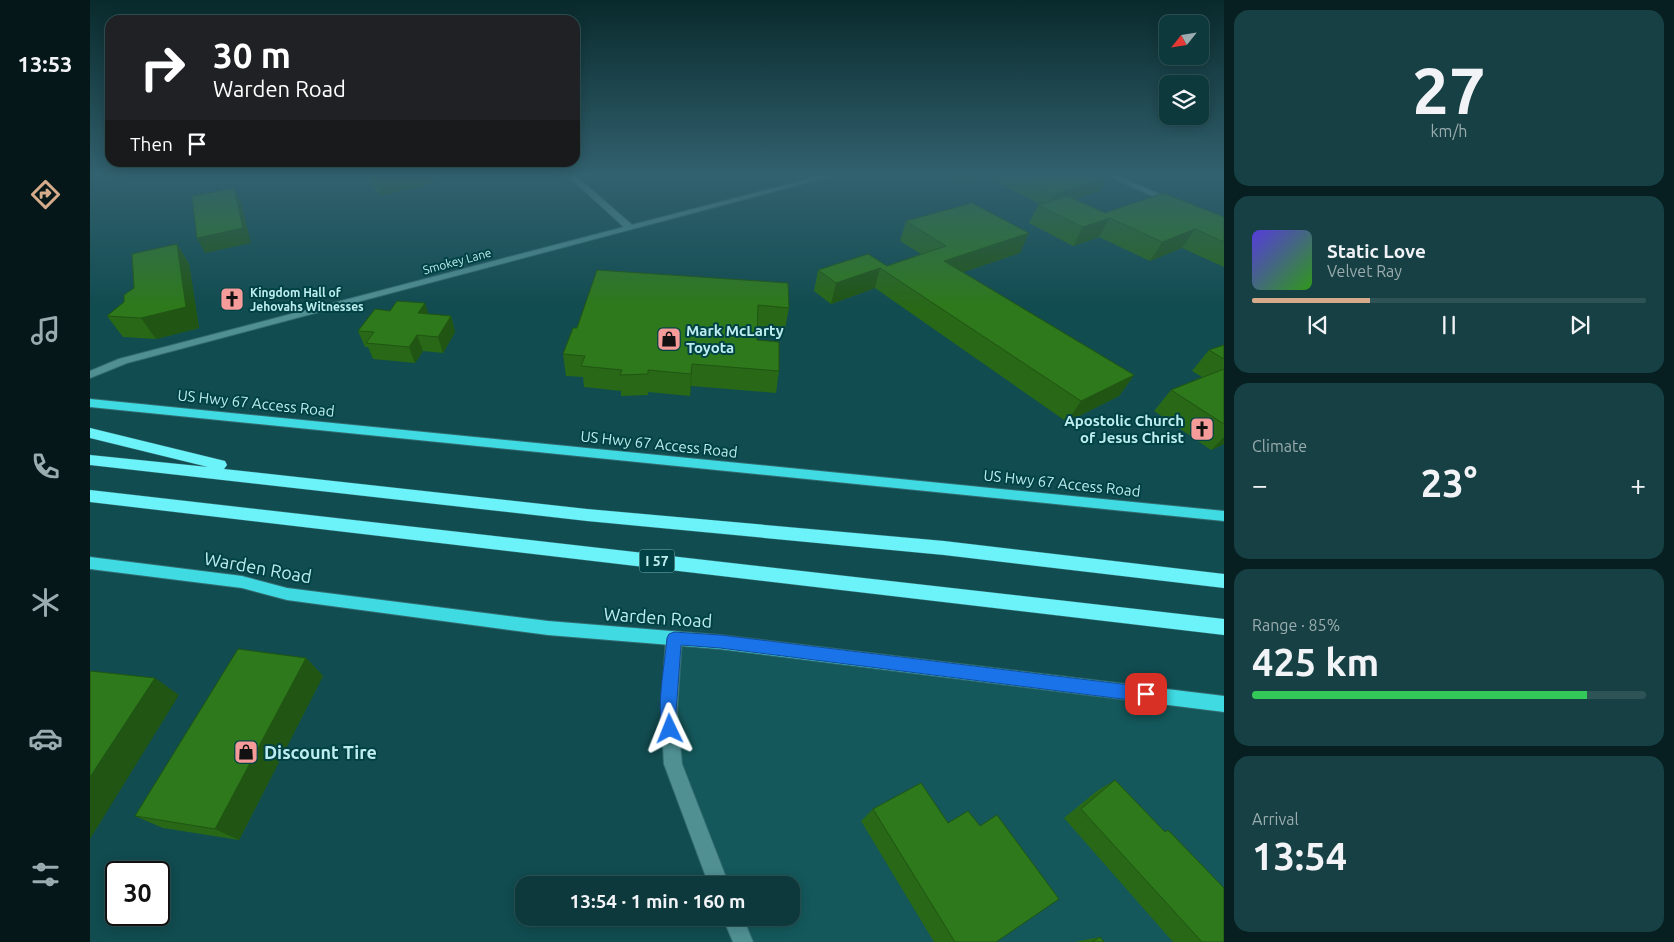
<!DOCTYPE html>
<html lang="en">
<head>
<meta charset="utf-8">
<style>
	:root { --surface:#0d393c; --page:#164043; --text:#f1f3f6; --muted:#9aacaf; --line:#2d5356; --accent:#d6ab8b }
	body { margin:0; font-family:Ubuntu,sans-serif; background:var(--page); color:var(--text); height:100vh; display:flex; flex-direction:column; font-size:19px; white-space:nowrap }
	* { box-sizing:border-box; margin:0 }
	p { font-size:16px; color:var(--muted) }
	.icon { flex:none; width:28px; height:28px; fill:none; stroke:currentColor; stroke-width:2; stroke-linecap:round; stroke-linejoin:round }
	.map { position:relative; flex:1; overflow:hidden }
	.drawer { display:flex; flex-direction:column; gap:10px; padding:10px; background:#071f21; width:450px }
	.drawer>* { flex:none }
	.banner { position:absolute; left:15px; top:15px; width:475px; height:152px; border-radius:15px; box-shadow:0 2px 12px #0003,0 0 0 1px var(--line); background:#202124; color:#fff; overflow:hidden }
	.needle { width:32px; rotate:240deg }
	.fabs { position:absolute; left:1069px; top:15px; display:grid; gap:10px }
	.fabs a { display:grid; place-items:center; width:50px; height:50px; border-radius:10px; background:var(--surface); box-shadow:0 2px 12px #0003,0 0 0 1px var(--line); font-size:25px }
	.speed { position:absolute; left:15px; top:861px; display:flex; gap:10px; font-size:25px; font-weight:700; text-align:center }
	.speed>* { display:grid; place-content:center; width:65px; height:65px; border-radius:50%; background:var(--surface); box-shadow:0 2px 12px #0003,0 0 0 1px var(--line); line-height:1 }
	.speed .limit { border:2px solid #111; border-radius:8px; background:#fff; color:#111 }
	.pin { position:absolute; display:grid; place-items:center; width:42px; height:42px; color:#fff; margin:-21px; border-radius:10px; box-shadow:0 2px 8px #0006 }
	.me { position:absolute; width:55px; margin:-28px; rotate:358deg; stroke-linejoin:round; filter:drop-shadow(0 0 4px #0008) }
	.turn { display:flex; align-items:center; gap:18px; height:105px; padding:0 25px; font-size:22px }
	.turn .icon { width:65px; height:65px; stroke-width:2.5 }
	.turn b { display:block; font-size:35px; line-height:42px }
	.then { display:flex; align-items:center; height:48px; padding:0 25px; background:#0003; gap:10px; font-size:19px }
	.big { font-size:38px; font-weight:700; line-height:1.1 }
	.drawer .card { flex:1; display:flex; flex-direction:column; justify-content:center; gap:8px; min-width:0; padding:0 18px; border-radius:15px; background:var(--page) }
	.drawer .dial { align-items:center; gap:0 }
	.dial b { font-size:65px; line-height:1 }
	.song { display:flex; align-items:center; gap:15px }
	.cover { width:60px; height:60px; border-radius:8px; background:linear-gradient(135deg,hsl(250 70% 55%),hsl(110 70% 35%)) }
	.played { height:5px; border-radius:2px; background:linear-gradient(90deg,var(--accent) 30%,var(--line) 30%) }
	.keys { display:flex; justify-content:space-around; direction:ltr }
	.heat { display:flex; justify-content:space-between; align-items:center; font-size:28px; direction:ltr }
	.charge { height:8px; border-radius:4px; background:linear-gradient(90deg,#34c759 85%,var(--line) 0) }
	.trip { position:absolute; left:425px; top:876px; width:285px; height:50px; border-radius:15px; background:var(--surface); box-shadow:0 2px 12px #0003,0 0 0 1px var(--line); font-weight:700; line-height:50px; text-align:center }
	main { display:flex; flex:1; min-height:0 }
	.dock { display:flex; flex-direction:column; width:90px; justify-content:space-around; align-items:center; background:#051718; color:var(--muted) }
	.dock .icon { width:35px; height:35px }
	.dock .active { color:var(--accent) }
	.dock b { font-size:22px; color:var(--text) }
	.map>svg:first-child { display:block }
</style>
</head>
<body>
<main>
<nav class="dock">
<b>13:53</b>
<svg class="icon active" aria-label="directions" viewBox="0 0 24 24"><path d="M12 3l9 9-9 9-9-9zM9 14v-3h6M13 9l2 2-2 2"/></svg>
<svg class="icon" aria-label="music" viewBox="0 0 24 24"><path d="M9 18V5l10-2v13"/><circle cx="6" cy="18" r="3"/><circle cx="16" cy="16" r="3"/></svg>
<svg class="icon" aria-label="phone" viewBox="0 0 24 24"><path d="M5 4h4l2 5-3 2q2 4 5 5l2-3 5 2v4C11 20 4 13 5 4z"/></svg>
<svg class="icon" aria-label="climate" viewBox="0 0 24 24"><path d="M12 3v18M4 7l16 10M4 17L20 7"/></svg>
<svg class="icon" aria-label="car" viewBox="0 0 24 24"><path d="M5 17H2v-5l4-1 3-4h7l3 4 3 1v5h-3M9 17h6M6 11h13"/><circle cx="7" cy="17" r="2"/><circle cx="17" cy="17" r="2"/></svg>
<svg class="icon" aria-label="filters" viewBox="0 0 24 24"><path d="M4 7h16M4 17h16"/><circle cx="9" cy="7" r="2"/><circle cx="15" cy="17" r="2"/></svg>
</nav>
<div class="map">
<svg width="1134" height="942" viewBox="0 0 1134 942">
	<rect width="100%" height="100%" fill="#114c50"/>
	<path fill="#14585b" d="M584,638L1134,708V942H653L643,918H701V885H629L590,787L579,712Z"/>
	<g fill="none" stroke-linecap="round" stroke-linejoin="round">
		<g stroke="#336c70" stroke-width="2">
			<g id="minor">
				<path d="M477,175H485L542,225L734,175H746L37,363L0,378V371L29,359L534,227Z"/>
				<path d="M1016,175H1026L1085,201L1078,203Z"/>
				<path d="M584,631L589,633L592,638L587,712L592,764L639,885H619L574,764L571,712L576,638L579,633Z"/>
				<path d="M633,918H653L663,942H643Z"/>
			</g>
		</g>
		<g stroke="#336c70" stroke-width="2">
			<g id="major">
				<path d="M0,399L1134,511V521L0,407Z"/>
				<path d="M0,557L152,576L197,588L458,621L630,635L1134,696V712L630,649L458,635L197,600L152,588L0,569Z"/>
			</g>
		</g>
		<g stroke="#336c70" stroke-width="1">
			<g id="highway">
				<path d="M0,428L135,461L137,465L134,469L497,509L854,541L1134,574V588L854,555L497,521L0,465V455L118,467L0,438Z"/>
				<path d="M0,490L1134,619V635L0,502Z"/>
			</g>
		</g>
		<use href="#minor" fill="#509093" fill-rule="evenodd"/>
		<use href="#major" fill="#3fdae2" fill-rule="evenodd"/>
		<use href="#highway" fill="#6cf2f9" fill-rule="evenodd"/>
	</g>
	<g fill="#286817">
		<path d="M277,175H347L337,185L291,196L287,193Z"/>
		<path d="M853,175H1011L1017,178L1010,191L985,199L1015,213L1134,217V267L1092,248L1060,261L1009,237L983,246L939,223L948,205L950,204L895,177L871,184Z"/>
		<path d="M816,221L930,253L873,272L1044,375L1029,396L977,422L785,288L741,304L724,291L728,270L797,266L831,254L810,241Z"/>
		<path d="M87,244L99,264L109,328L66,339L33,337L17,316L34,302L44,288Z"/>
		<path d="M507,270L699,308L695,329L668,326L667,340L689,371L686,393L601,386L600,396L558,392V395L531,396V391L494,387L493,377L476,376L473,354L487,328Z"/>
		<path d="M338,314L361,316L365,332L353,353L333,351L325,363L283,359L278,347H275L268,331Z"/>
		<path d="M1134,345V444L1121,450L1064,411L1081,390L1112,377L1102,371L1119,350Z"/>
		<path d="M216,658L233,676L149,840L73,828L45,816Z"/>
		<path d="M1025,780L1075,832L1078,830L1134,942H1083L974,818L1007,791Z"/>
		<path d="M783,809L858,823L890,826L906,942H844L771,821Z"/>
		<path d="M1010,937L1014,942H985Z"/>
	</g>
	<g fill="#205513">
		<path d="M284,175H347L337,185L291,196Z"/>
		<path d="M874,175H896L895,177L871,184Z"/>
		<path d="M1017,178L1010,191L959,208L965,194Z"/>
		<path d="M144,188L151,202L161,243L115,253L107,238Z"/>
		<path d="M1020,218L1009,237L983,246L993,227Z"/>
		<path d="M1105,229L1092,248L1060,261L1072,242Z"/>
		<path d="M939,233L930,253L847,281L854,261Z"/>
		<path d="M87,244L99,264L109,328L66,339L51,318Z"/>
		<path d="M790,268L785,288L741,304L746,283Z"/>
		<path d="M335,303L340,319L328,313Z"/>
		<path d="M361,316L365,332L353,353L348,337Z"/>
		<path d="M327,335L333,351L325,363L319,347Z"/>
		<path d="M602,364L601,386L600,396L601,374Z"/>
		<path d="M1044,375L1029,396L977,422L991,401Z"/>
		<path d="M1134,437V444L1121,450Z"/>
		<path d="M216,658L233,676L149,840L125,829Z"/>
		<path d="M65,678L89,695L0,839V777Z"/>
	</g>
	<g fill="#2e791b" stroke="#205513">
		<path d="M925,175H1011L1017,178L965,194Z"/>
		<path d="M144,188L153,228L107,238L102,196Z"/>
		<path d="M1073,193L1134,217V242L1105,229L1072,242L1020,218L993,227L948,205L977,196L1015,213Z"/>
		<path d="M882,203L939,233L854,261L1044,375L991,401L790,268L746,283L728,270L778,254L797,266L856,246L816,221Z"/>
		<path d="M87,244L96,307L51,318L17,316L34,302V295L44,288L42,254Z"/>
		<path d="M507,270L698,283L699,308L668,305L667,340L689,342V371L602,364L601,374L558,370V374L530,375L532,370L491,366L495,356L473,354L483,328H487Z"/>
		<path d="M307,301L335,303L328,313L361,316L348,337L327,335L319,347L276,343L284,332L268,331L285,309L300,311Z"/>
		<path d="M1134,345V359L1119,350Z"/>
		<path d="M1134,369V424L1081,390Z"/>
		<path d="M148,649L216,658L125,829L45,816Z"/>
		<path d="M0,671L65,678L0,777Z"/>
		<path d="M1025,780L1075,832L1078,830L1134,888V942H1112L991,809Z"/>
		<path d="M831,783L858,823L878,811L890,826L907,815L969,899L906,942H865L783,809Z"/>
		<path d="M1010,937L1014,942H1002Z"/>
	</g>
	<linearGradient id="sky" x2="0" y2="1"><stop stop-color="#092a2c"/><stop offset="0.57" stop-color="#32616f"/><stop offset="1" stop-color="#32616f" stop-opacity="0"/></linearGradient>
	<rect width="1134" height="307" fill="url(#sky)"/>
	<path fill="#1a73e8" stroke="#114b97" d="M584,632L630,635L1056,687L1061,689L1064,694L1061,700L1056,702L630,648L591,645L586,712L588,729L586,735L580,737L574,735C565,711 575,664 577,638L579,634Z"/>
	<defs>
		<g id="church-square" transform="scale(1.25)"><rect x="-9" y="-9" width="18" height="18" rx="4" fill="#f59b9a" stroke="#004245"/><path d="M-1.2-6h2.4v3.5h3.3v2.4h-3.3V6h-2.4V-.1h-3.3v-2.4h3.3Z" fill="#111"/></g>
		<g id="shop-square" transform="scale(1.25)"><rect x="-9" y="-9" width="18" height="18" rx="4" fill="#f59b9a" stroke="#004245"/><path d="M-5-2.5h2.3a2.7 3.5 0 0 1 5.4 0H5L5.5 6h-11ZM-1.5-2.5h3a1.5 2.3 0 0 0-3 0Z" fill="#111"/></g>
	</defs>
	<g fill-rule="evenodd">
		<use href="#church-square" x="142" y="299"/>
		<use href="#shop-square" x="579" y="339"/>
		<use href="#church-square" x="1112" y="429"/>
		<use href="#shop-square" x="156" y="752"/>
	</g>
	<g text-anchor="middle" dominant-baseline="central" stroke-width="4" stroke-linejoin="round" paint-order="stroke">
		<g font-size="12" fill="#bdedef" stroke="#004245">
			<text transform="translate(367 261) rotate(-15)">Smokey Lane</text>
		</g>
		<g font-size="12" font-weight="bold" fill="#bdedef" stroke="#004245" text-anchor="start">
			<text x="160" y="292">Kingdom Hall of<tspan x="160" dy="14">Jehovahs Witnesses</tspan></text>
		</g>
		<rect fill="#004245" stroke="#84babc" stroke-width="1" x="549.5" y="549.5" width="35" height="23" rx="4"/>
		<g font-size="14" font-weight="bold" fill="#bdedef">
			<text x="567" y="561">I 57</text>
		</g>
		<g font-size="15" font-weight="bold" fill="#bdedef" stroke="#004245" text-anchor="start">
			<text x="596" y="330">Mark McLarty<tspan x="596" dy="17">Toyota</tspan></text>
			<text x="1094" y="420" text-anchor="end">Apostolic Church<tspan x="1094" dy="17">of Jesus Christ</tspan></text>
		</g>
		<g font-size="15" fill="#bdedef" stroke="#004245">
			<text transform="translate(166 403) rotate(6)">US Hwy 67 Access Road</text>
			<text transform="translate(569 444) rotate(6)">US Hwy 67 Access Road</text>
			<text transform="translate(972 483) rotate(6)">US Hwy 67 Access Road</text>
		</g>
		<g font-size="18" fill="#bdedef" stroke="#004245">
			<text transform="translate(168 567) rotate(10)">Warden Road</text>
			<text transform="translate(568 617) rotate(4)">Warden Road</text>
		</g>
		<g font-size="18" font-weight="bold" fill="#bdedef" stroke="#004245" text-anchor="start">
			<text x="174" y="752">Discount Tire</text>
		</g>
	</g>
</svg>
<div class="fabs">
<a><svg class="needle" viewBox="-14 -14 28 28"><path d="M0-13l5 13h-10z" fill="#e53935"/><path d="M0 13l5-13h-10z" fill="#9aacaf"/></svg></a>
<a><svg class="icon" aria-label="layers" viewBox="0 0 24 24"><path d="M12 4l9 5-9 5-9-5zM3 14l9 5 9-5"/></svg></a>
</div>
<div class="speed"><div class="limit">30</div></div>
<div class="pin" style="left:1056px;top:694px;background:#d93025"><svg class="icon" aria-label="arrive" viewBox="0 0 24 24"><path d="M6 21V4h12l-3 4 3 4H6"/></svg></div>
<svg class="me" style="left:580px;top:729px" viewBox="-20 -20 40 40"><path d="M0-17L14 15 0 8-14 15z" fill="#1a73e8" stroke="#fff" stroke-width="4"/></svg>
<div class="trip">13:54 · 1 min · 160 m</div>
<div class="banner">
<div class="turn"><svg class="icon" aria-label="right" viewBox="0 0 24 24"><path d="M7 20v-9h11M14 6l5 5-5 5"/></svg><div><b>30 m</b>Warden Road</div></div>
<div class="then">Then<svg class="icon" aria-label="arrive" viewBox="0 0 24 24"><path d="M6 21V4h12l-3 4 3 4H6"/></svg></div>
</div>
</div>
<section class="drawer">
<div class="card dial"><b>27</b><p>km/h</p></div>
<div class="card">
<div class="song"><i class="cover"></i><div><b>Static Love</b><p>Velvet Ray</p></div></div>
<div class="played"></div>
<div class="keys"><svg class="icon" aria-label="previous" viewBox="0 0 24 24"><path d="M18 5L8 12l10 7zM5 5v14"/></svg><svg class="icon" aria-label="pause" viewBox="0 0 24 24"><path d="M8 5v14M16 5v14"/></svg><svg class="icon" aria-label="next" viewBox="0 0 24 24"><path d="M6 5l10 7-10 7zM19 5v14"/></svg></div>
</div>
<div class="card"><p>Climate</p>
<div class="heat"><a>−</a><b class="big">23°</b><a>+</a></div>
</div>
<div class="card"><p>Range · 85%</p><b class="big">425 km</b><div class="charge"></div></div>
<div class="card"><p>Arrival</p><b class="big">13:54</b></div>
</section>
</main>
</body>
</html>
